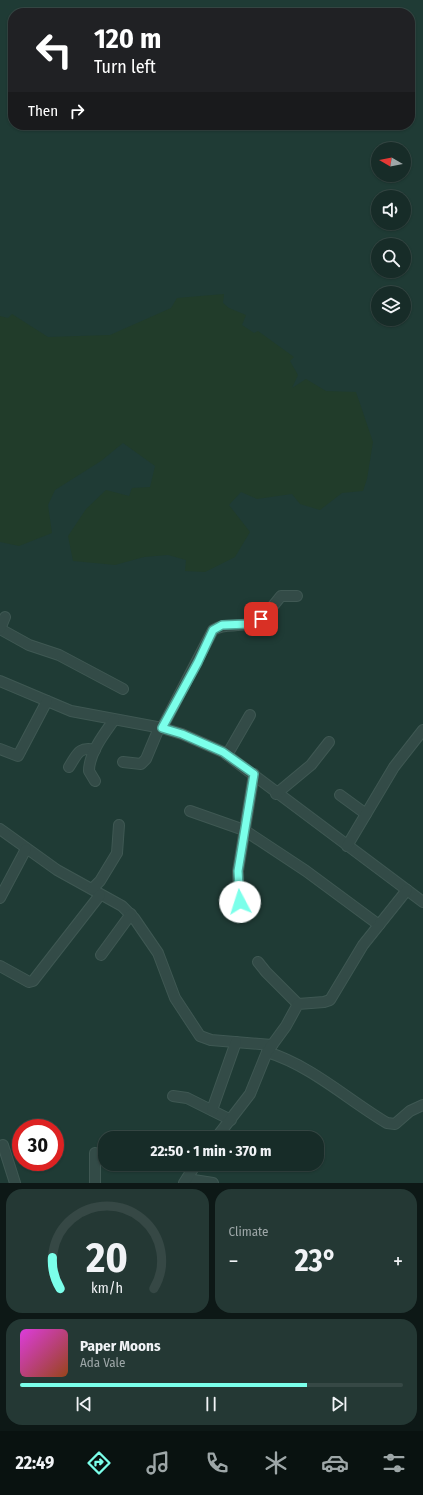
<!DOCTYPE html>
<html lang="en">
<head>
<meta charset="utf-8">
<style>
	:root { --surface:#172c28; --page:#243834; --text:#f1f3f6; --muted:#9ea7a8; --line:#364845; --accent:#7bffea }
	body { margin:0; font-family:"Fira Sans Condensed",sans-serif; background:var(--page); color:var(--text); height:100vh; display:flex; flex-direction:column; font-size:15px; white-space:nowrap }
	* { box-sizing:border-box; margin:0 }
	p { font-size:13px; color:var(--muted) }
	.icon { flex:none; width:22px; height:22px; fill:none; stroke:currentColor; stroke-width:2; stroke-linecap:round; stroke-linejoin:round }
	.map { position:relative; height:1183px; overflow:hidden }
	.side { display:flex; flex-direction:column; gap:6px; padding:6px; background:#0d1816; flex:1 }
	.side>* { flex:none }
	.hud { position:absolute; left:8px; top:8px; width:407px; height:122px; border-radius:16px; box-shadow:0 1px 3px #0004,0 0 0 1px var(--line); background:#202124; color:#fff; overflow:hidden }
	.needle { width:26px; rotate:279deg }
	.fabs { position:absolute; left:371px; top:142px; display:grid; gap:8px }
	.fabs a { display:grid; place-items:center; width:40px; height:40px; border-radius:50%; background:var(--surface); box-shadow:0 1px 3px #0004,0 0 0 1px var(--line); font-size:20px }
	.speed { position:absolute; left:12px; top:1119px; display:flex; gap:8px; font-size:20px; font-weight:700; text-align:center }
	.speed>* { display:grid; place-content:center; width:52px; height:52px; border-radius:50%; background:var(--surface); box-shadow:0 1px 3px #0004,0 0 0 1px var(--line); line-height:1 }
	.speed .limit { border:6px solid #d22; background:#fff; color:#111 }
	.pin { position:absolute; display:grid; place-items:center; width:34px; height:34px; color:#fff; margin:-17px; border-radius:8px; box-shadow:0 2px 6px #0006 }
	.me { position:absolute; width:44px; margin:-22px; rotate:355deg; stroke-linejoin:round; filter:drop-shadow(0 0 3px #0008) }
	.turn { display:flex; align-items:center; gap:14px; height:84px; padding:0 20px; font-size:18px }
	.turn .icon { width:52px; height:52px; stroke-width:2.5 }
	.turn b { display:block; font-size:28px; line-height:34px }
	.then { display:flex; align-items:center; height:38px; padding:0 20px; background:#0003; gap:8px; font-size:15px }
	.big { font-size:30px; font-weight:700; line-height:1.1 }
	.side .widget { flex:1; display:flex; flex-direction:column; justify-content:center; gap:6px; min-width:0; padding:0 14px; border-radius:16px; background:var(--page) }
	.side .dial { align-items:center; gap:0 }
	.dial svg { height:104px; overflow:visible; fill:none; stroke:var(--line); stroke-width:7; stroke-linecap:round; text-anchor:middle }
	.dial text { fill:var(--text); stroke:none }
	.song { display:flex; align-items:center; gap:12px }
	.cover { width:48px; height:48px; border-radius:6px; background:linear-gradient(135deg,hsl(300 70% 55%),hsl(20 70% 35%)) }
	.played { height:4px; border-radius:2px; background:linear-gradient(90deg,var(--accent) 75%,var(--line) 75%) }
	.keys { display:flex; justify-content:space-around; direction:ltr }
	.heat { display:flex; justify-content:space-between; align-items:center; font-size:22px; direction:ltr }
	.side .tiles { flex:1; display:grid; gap:6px; grid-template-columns:1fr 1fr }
	.widget:last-child { grid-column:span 2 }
	.trip { position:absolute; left:98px; top:1131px; width:226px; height:40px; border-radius:16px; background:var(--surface); box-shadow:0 1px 3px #0004,0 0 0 1px var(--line); font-weight:700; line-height:40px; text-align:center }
	.menu { display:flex; height:64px; justify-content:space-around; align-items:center; background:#091210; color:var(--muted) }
	.menu .icon { width:28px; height:28px }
	.menu .selected { color:var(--accent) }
	.menu b { font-size:18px; color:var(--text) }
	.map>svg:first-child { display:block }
</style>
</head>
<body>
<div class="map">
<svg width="423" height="1183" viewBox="0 0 423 1183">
	<rect width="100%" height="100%" fill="#1f3b35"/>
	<path fill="#213c2a" d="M224,294L223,303L229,308L246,315L242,325L254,333L258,331L294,357L290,361L298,375L292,388L306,379L326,391L356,392L373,442L367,479L363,491L342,493L320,510L300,504L292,494L257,499L241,492L229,505L250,532L235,557L205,572L185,571L186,560L168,555L144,557L115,565L73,561L68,536L86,509L106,490L129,496L132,488L150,487L155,466L123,443L101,461L55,490L48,505L52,533L19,546L0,542V316L8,318L12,314L48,337L110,335L171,308L177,298Z"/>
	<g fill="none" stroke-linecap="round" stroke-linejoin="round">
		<g stroke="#3f5853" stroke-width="12">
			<g id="minor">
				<path d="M0,629L29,645L59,655L123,689"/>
				<path d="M0,629L5,617"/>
				<path d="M0,681L71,711L162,728L182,734L223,752L423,902"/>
				<path d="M162,728L213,630C224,623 235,627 247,624C262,622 272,607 281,596H297"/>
				<path d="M0,749L18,756L47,701"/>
				<path d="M227,755L250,715"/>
				<path d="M123,762L141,764L146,759L159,728"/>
				<path d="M69,767C77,755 78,746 95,750"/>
				<path d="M95,781L89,771C89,753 104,734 114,720"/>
				<path d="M276,794L311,765L329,742"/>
				<path d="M340,795L366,814"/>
				<path d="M190,811L244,830L306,871L379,925"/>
				<path d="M0,829L57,870L122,906L134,918L158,953L175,998L200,1036L211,1040L272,1045"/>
				<path d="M347,846L394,767L423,730"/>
				<path d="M92,889L100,881L117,853L119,825"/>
				<path d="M0,898L26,849"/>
				<path d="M239,902L238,871L254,774"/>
				<path d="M101,955L131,914"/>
				<path d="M258,962L266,972L298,1004"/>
				<path d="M0,966L29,982L33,981L100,895"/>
				<path d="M267,1052C312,1066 348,1100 387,1123L395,1124L410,1111L423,1105"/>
				<path d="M173,1096L187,1098L231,1120"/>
				<path d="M212,1110L236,1042"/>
				<path d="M216,1138L250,1094L267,1052L286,1026L298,1004L324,1002L330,1000L363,945L407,890"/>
				<path d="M3,1145L15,1183"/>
				<path d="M95,1153V1183"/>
				<path d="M187,1179L213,1183"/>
				<path d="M184,1183L196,1164"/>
			</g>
		</g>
		<use href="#minor" stroke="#334b47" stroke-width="10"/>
	</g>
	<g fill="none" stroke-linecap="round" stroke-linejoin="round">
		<g stroke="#50a698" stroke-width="10">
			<path id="route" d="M240,902L238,871L254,774L223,752L182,734L162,728L198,662L213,630L222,625L249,624L261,619"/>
		</g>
		<use href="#route" stroke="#7bffea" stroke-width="7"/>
	</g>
</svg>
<div class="fabs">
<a><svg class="needle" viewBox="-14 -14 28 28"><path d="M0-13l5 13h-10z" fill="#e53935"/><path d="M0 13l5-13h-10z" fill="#9ea7a8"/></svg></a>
<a><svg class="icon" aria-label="sound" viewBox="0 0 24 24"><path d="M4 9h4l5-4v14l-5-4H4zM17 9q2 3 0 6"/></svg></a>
<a><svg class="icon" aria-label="search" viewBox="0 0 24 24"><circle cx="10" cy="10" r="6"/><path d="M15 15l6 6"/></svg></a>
<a><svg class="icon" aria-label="layers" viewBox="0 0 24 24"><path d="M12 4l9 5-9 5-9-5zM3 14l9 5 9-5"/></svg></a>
</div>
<div class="speed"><div class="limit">30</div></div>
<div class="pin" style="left:261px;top:619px;background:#d93025"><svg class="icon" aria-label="arrive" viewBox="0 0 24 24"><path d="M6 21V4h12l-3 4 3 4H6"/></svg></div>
<svg class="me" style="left:240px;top:902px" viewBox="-20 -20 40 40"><circle r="19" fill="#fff"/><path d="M0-13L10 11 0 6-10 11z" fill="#7bffea"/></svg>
<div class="trip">22:50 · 1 min · 370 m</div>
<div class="hud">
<div class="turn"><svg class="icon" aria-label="left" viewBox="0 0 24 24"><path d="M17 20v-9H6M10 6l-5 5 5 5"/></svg><div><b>120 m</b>Turn left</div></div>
<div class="then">Then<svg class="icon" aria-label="right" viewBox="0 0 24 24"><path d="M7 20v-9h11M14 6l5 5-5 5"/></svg></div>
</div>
</div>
<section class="side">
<div class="tiles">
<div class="widget dial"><svg viewBox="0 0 100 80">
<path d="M14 69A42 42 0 1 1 86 69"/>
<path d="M14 69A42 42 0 0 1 8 45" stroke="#7bffea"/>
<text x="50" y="56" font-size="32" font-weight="700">20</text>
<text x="50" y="72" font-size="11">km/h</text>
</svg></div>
<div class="widget"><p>Climate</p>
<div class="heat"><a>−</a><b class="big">23°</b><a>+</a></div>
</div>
<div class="widget">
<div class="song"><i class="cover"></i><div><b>Paper Moons</b><p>Ada Vale</p></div></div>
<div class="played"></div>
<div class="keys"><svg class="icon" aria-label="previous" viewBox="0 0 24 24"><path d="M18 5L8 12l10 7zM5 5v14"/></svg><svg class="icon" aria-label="pause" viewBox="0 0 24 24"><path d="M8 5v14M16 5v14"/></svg><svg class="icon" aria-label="next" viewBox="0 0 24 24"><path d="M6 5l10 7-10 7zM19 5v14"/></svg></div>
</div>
</div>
</section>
<nav class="menu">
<b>22:49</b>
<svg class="icon selected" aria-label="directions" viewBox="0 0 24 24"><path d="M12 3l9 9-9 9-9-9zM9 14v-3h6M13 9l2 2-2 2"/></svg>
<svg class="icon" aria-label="music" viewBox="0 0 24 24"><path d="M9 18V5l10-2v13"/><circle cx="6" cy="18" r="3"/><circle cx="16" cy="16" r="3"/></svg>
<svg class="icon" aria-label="phone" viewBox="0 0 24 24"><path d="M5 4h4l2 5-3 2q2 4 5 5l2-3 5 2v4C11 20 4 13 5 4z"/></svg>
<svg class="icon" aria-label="climate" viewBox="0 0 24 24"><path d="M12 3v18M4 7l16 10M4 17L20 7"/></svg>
<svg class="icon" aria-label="car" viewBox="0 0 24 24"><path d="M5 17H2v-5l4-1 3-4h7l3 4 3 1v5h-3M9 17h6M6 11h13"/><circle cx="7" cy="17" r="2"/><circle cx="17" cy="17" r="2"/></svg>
<svg class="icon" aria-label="filters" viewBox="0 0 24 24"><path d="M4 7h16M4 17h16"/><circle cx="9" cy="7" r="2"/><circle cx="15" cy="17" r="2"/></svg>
</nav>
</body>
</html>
